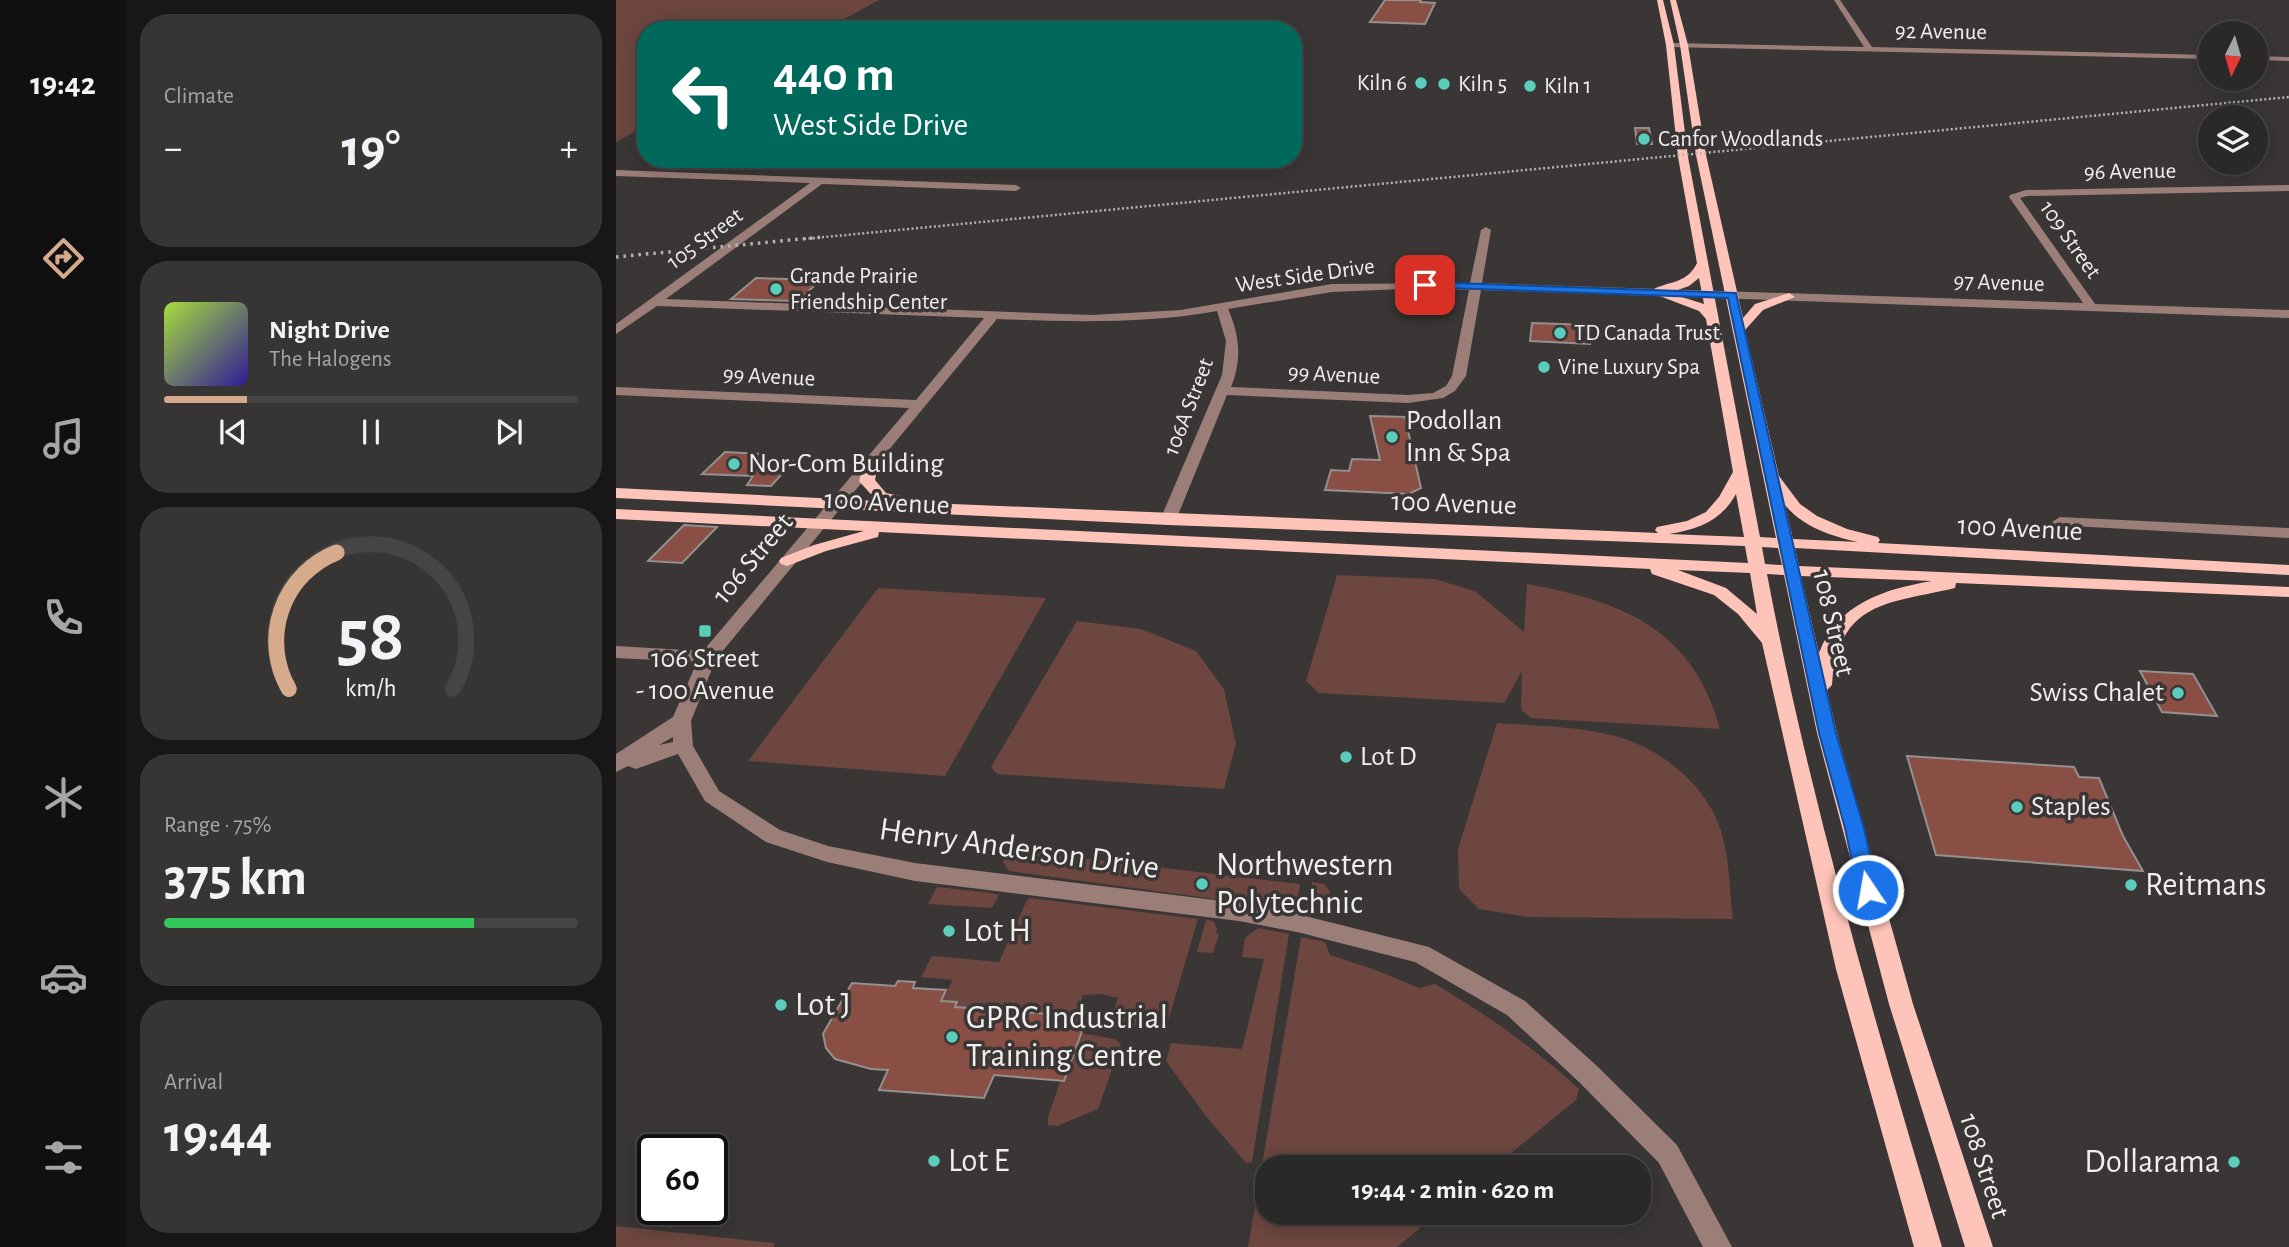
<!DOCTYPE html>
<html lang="en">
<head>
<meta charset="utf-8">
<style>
	:root { --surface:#2b2828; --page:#373434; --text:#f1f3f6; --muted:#a6a6a8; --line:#474445; --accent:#d6ab8b }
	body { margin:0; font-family:"Alegreya Sans",sans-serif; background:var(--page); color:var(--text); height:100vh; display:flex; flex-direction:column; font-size:26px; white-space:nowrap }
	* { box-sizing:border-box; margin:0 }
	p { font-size:23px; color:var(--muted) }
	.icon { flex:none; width:38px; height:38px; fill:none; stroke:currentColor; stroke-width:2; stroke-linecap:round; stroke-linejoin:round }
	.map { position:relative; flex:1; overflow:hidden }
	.sheet { display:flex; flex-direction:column; gap:14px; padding:14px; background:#181616; width:490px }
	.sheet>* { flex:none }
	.hud { position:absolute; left:21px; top:21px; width:665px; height:147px; border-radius:28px; box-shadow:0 4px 18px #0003,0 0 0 2px var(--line); background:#00695c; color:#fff; overflow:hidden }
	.needle { width:46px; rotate:185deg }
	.fabs { position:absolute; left:1582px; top:21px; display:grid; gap:14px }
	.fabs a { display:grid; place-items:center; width:70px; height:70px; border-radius:50%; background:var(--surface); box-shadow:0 4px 18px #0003,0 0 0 2px var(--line); font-size:35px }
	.speed { position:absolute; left:21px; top:1134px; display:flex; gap:14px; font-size:35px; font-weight:700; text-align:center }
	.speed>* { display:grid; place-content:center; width:91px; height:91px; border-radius:50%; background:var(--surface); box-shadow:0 4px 18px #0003,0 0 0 2px var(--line); line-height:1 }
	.speed .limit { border:4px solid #111; border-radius:10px; background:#fff; color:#111 }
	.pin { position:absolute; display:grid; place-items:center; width:60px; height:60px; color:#fff; margin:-30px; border-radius:14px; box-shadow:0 4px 10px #0006 }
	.me { position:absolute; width:77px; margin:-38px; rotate:348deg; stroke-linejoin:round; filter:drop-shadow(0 0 5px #0008) }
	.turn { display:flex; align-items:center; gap:24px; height:147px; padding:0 21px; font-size:32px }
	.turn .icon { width:91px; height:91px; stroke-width:2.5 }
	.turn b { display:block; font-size:49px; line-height:60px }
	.big { font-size:52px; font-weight:600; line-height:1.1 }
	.sheet .tile { flex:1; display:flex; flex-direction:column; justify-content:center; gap:10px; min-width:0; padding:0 24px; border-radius:28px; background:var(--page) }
	.sheet .dial { align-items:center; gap:0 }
	.dial svg { height:182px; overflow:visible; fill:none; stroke:var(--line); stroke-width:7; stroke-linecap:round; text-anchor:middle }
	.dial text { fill:var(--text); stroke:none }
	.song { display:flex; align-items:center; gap:21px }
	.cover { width:84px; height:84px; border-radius:10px; background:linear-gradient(135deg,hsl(80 70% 55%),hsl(250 70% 35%)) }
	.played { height:7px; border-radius:4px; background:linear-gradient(90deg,var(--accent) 20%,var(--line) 20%) }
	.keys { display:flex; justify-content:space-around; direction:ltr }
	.heat { display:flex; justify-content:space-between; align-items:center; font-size:38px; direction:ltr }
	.charge { height:10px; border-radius:5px; background:linear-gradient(90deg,#34c759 75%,var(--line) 0) }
	.trip { position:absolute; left:639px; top:1155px; width:396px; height:70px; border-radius:28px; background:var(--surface); box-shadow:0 4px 18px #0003,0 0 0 2px var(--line); font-weight:600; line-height:70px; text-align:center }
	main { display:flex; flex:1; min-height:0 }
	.tab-bar { display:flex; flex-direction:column; width:126px; justify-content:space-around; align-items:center; background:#111010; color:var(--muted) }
	.tab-bar .icon { width:49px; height:49px }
	.tab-bar .on { color:var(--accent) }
	.tab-bar b { font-size:32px; color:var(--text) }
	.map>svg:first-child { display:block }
</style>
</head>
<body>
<main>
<nav class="tab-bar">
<b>19:42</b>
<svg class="icon on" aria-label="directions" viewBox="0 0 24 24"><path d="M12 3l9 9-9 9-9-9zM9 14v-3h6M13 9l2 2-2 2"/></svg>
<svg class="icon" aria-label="music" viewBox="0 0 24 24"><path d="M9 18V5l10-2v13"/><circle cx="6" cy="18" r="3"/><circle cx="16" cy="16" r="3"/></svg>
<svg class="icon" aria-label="phone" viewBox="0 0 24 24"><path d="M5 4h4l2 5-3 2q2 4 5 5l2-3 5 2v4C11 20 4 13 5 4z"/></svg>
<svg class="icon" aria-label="climate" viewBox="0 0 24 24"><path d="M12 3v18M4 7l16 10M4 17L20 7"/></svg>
<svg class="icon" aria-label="car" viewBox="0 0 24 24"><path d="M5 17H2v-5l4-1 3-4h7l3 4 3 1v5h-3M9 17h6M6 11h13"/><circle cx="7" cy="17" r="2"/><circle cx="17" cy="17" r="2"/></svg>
<svg class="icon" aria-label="filters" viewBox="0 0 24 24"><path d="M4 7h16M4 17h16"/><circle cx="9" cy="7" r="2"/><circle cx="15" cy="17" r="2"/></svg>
</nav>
<section class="sheet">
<div class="tile"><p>Climate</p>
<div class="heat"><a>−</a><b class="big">19°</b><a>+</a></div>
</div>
<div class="tile">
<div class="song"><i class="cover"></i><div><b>Night Drive</b><p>The Halogens</p></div></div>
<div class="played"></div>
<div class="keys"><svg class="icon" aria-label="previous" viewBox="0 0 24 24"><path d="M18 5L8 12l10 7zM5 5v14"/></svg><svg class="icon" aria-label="pause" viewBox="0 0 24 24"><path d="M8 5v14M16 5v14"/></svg><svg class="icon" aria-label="next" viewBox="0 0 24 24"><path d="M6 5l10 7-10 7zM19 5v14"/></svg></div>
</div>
<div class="tile dial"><svg viewBox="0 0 100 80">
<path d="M14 69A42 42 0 1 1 86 69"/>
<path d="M14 69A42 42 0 0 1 35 9" stroke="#d6ab8b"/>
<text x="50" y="56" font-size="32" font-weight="700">58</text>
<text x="50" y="72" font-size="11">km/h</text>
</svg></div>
<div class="tile"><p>Range · 75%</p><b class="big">375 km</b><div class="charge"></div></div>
<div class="tile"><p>Arrival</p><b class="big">19:44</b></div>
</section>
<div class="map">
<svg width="1673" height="1247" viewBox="0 0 1673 1247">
	<rect width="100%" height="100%" fill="#393635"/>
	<g fill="#6c463f">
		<path d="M0,0H263L208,30H30V126L0,142Z"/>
		<path d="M721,575L819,579L859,591L908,632L911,584C1005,601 1077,628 1104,729L915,718L905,710L906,671L888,703L703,693L690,681Z"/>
		<path d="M262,588L430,598L329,776L132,761Z"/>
		<path d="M461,621L525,629L580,651L608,689L620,744L608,789L381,774L375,767Z"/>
		<path d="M881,723C922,726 969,726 1009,739C1047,752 1084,782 1100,818C1114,849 1113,886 1117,919L912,917L863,909L843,889L842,849Z"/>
		<path d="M395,850L684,884L681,903L673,909L393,871L387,862L388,853Z"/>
		<path d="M696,882L708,884L714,891C710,905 703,908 690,911Z"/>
		<path d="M321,887L375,893L383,895L376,908L312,904Z"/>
		<path d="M414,898L582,919L553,1018L541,1029L493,1022L502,998L485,994L467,995L460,1017L339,1007L340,1002L325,1001L337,980L305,977L316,956L383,962L411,900Z"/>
		<path d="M590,920L597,921L601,928L600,933L603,934L597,953L581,952Z"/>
		<path d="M642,928L673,934L636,1162L630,1163L589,1115L550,1061L555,1043L626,1049L648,959L626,957L629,938Z"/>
		<path d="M685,937L709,942L714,955L760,970L803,988L819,984C873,1016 917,1047 963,1089L960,1100L878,1167H651V1213H823L781,1247H632Z"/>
		<path d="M465,1033L499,1039L505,1044L482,1109L441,1126L432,1125V1117L444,1082L448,1080Z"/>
		<path d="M0,1226L158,1243V1247H0Z"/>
	</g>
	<g fill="#894e44" stroke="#94908f" stroke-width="2">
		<path d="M769,0H805L804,2L819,3L809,24L754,22Z"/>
		<path d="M1019,128H1033L1036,144H1021Z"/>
		<path d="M140,278L205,280L181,301L115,299Z"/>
		<path d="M916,323L974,325V344L914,341Z"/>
		<path d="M754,416L789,417L805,488L793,494L709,490L715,470L733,471L736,459L764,460Z"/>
		<path d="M109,452L149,454L143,460L178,461L155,486L131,485L137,476L86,474Z"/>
		<path d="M68,525L101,527L66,563L32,561Z"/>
		<path d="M1524,671L1577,674L1601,716L1546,712Z"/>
		<path d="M1291,756L1458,767L1463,777L1483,778L1507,836L1527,871L1320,855Z"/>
		<path d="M282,981L299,982L297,988L330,990L325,1001L341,1002L339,1007L471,1017L448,1081L378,1075L368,1098L263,1090L272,1070L255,1069L219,1059L210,1048L207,1034L236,983L279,986Z"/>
	</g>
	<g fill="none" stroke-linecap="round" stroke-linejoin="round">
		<g fill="#9b7e78" fill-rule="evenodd">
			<path d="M1218,0H1224L1256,47L1594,55V59L1054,47L1050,45L1054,43L1248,47Z"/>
			<path d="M1640,56L1673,57V61L1640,60Z"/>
			<path d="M0,170L400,185L405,188L400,191L206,184L50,299L476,315L565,310L716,284L854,283L865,230L870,227L875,230L866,283L1467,303L1393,197L1394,195L1410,190L1673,185V191L1411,196L1404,198L1479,304L1673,310V318L865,290L850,376L839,391L827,398L792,403L611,395L560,520L552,525L544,520L606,375L610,341L601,311C528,324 455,322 381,319L100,659L75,721L77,746L103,791L164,830L212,846L299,863L623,903L681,914L813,947L909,1001L981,1066L1061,1145L1116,1247H1087L1043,1163L963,1082L891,1015L799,962L681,932L623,921L299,881L211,862L150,842L89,801L62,754L20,769L12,766L0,772V754L57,717L81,662L0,658V646L87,651L293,408L0,395V387L300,400L368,318L41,306L0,334V324L194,183L0,176ZM809,288L853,290L836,376L830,386L817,393L792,395L615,387C626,360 624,336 612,309L716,292ZM57,737V742L43,745Z"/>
			<path d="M1444,517L1673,528V538L1438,525L1436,522Z"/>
		</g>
		<path fill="#fec4b9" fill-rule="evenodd" d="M1041,0H1047L1058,45L1072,157L1144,537L1160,538L1080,155L1064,45L1054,0H1060L1072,45L1090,155L1127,318L1139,304L1173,293L1179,297L1147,310L1129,330L1163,476L1184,504L1201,516L1231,529L1262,537L1264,540L1262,543L1673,565V575L1179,548L1183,566L1673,587V597L1340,583L1339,588C1272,604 1223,600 1216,685L1211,690L1221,733L1297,1004L1377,1247H1349L1273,1004L1201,733L1168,575L1151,574C1194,802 1260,1025 1326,1247H1298L1220,969L1146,643L1122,614L1098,595L1036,574L1034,569L263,532L262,537L210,551L171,566L165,564L163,561L165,558L198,545L248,531L0,519V509L1132,563L1129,546L552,525L0,498V488L264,501L260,500L243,481L249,461L256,457L263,461L259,480L270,493L288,497L289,502L1042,533L1039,530L1041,527L1071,521L1090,512L1103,497L1117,472L1090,319L1083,311L1033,292C1050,280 1070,286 1081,263L1062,157L1050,45ZM1083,278L1088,304L1053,293L1073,286ZM1120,494L1128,537L1053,534C1083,529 1105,521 1120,494ZM1169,505C1187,527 1215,536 1242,542L1177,539ZM1146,547L1162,548L1166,565L1149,564ZM1062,570L1134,573L1141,614L1110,588ZM1185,576L1316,581C1268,589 1221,604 1203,653Z"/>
		<path stroke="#b6b4b3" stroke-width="2.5" stroke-dasharray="2 2.5" stroke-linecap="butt" d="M188,239L1673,97"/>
		<path stroke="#b6b4b3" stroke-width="3.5" stroke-dasharray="2.5 5" stroke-linecap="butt" d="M0,257L206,237"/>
	</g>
	<path fill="#1a73e8" stroke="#114b97" stroke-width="2" d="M809,282L1120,293L1220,733L1248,828L1262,890L1259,896L1252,898L1245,896L1242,890L1229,828L1203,733L1112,298L805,287V283Z"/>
	<g fill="#5bcebb" stroke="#393635" stroke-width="2.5">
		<circle cx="805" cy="83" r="7"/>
		<circle cx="828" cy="84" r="7"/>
		<circle cx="914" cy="86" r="7"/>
		<circle cx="1028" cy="139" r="7"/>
		<circle cx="160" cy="289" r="7"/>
		<circle cx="944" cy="333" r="7"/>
		<circle cx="928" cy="367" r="7"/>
		<circle cx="776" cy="437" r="7"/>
		<circle cx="118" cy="464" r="7"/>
		<rect x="82" y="624" width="14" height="14" rx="3.5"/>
		<circle cx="1562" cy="693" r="7"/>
		<circle cx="730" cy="757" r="7"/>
		<circle cx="1401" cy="807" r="7"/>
		<circle cx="586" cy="884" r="7"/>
		<circle cx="1515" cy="885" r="7"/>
		<circle cx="333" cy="931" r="7"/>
		<circle cx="165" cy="1005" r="7"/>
		<circle cx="336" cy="1037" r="7"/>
		<circle cx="318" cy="1161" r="7"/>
		<circle cx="1618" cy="1162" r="7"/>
	</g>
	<g text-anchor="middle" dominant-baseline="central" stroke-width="7" stroke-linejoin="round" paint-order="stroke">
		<g font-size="23" fill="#f1efee" stroke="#393635">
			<text transform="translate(1325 32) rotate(1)">92 Avenue</text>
			<text transform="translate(1514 172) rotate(-1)">96 Avenue</text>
			<text transform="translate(89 239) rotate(-36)">105 Street</text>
			<text transform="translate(1454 240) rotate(55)">109 Street</text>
			<text transform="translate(689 276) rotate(-8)">West Side Drive</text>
			<text transform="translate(1383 283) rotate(2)">97 Avenue</text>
			<text transform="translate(718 375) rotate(3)">99 Avenue</text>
			<text transform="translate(153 377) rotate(3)">99 Avenue</text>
			<text transform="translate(573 407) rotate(-69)">106A Street</text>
		</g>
		<g font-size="23" fill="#f1efee" stroke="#393635" text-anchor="start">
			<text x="791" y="83" text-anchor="end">Kiln 6</text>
			<text x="842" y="84">Kiln 5</text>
			<text x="928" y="86">Kiln 1</text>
			<text x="1042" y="139">Canfor Woodlands</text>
			<text x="174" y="276">Grande Prairie<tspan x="174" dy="26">Friendship Center</tspan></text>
			<text x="958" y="333">TD Canada Trust</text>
			<text x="942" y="367">Vine Luxury Spa</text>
		</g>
		<g font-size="28" fill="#f1efee" stroke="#393635" text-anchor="start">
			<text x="790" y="421">Podollan<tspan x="790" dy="32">Inn &amp; Spa</tspan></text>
			<text x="132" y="464">Nor-Com Building</text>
			<text x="89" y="659" text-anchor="middle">106 Street<tspan x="89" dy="32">- 100 Avenue</tspan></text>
			<text x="1548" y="693" text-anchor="end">Swiss Chalet</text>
			<text x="744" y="757">Lot D</text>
			<text x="1415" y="807">Staples</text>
		</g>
		<g font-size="28" fill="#f1efee" stroke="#393635">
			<text transform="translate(271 503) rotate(3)">100 Avenue</text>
			<text transform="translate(838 504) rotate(2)">100 Avenue</text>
			<text transform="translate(1404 529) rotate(3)">100 Avenue</text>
			<text transform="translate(137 559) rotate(-50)">106 Street</text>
			<text transform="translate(1217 623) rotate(77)">108 Street</text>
			<text transform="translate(1368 1166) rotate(72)">108 Street</text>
		</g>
		<g font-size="33" fill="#f1efee" stroke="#393635">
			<text transform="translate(403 849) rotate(8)">Henry Anderson Drive</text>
		</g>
		<g font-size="33" fill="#f1efee" stroke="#393635" text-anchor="start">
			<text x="600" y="865">Northwestern<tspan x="600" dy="38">Polytechnic</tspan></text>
			<text x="1529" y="885">Reitmans</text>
			<text x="347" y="931">Lot H</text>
			<text x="179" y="1005">Lot J</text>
			<text x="350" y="1018">GPRC Industrial<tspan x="350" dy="38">Training Centre</tspan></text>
			<text x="332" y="1161">Lot E</text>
			<text x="1604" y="1162" text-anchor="end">Dollarama</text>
		</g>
	</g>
</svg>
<div class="fabs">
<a><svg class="needle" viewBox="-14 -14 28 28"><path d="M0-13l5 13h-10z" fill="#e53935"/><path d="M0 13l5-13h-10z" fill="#a6a6a8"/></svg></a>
<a><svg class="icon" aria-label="layers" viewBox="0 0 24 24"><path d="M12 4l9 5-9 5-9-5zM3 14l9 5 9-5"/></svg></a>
</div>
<div class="speed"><div class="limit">60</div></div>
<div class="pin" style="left:809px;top:285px;background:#d93025"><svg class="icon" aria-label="arrive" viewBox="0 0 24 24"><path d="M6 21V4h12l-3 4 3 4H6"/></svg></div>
<svg class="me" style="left:1252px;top:890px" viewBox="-20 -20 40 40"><circle r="17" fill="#1a73e8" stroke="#fff" stroke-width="3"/><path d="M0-11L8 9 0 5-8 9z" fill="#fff"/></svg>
<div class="trip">19:44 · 2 min · 620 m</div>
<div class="hud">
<div class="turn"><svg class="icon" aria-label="left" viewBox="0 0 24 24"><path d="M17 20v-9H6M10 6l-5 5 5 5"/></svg><div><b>440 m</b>West Side Drive</div></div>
</div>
</div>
</main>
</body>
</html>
